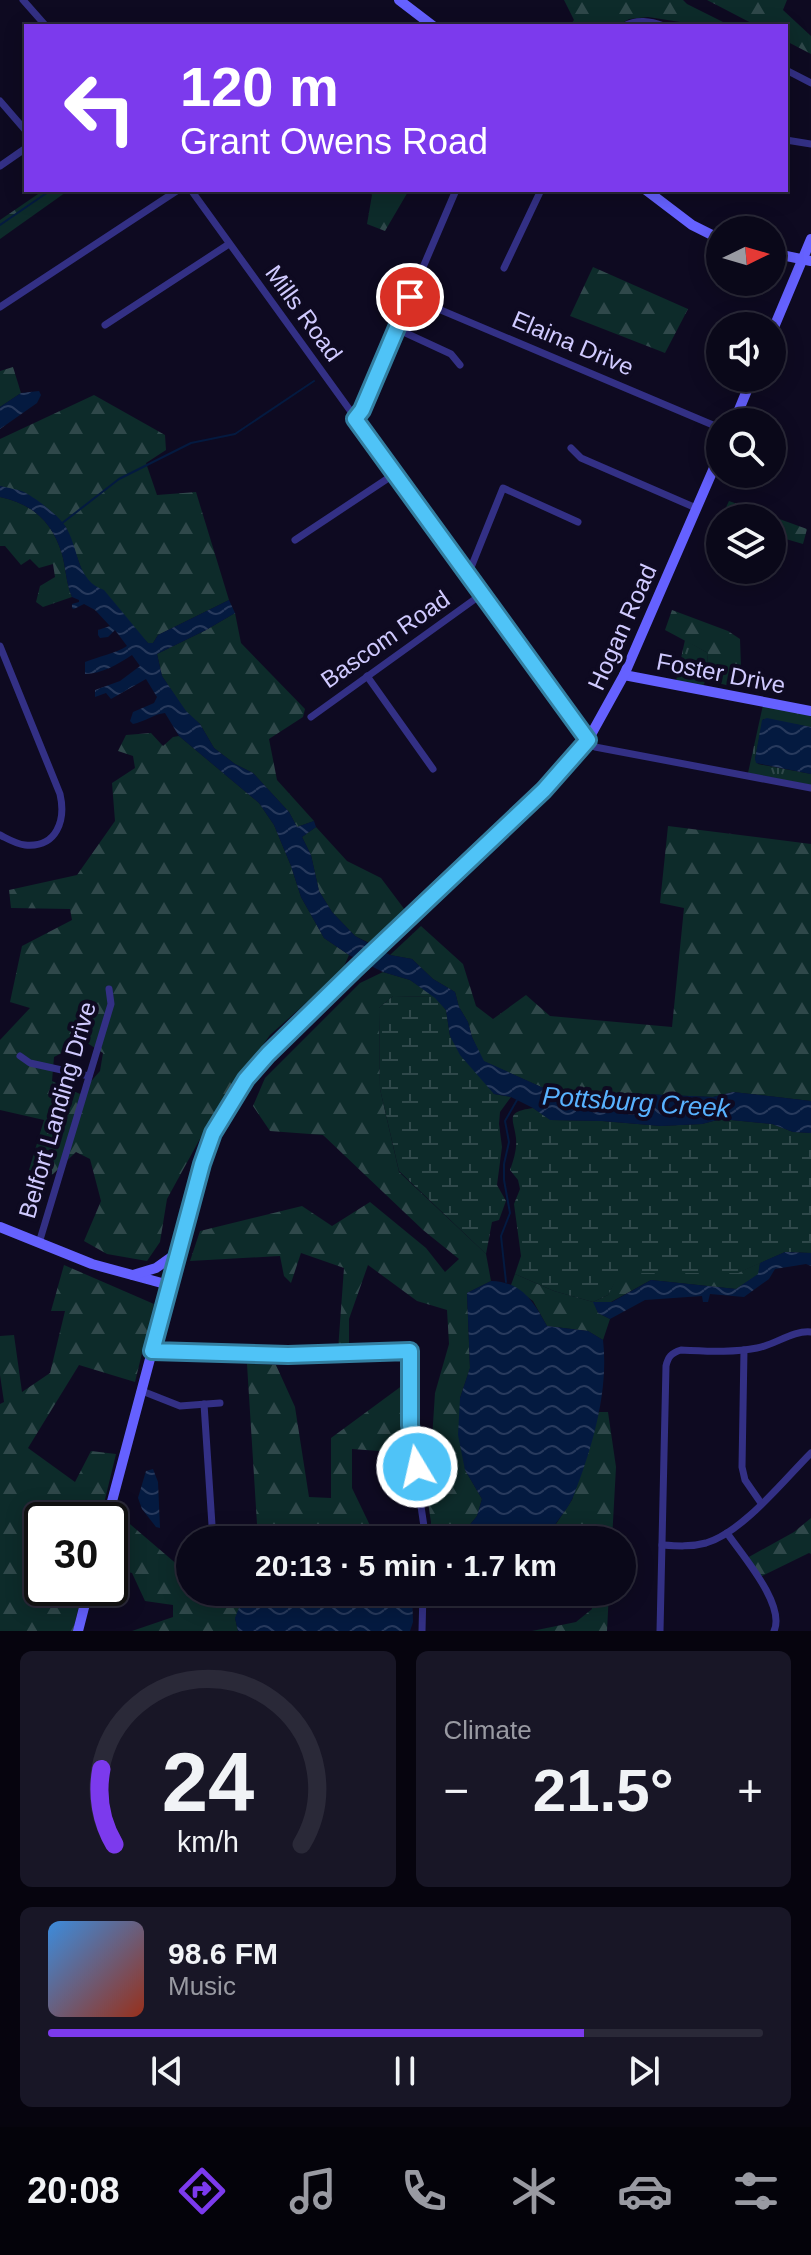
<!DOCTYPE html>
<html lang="en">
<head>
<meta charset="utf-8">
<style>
	:root { --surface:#0a0819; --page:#181626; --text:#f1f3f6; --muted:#999aa2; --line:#2a2938; --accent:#7c3aed }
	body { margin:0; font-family:Arial,sans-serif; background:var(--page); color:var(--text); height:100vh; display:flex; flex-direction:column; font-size:30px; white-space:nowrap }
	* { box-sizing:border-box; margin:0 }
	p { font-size:26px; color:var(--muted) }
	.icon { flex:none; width:44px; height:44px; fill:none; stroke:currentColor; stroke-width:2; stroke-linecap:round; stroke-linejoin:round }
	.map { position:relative; height:1631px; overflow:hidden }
	.details { display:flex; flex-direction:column; gap:20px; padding:20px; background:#06040e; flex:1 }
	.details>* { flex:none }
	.hud { position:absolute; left:24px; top:24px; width:764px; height:168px; border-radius:0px; box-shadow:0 4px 20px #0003,0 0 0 2px var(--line); background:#7c3aed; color:#fff; overflow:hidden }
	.needle { width:52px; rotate:85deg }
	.fabs { position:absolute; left:706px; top:216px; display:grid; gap:16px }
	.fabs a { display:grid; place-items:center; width:80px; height:80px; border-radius:50%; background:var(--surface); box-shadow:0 4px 20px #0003,0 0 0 2px var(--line); font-size:40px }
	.speed { position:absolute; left:24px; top:1502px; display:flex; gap:16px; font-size:40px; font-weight:700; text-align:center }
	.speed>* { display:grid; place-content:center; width:104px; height:104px; border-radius:50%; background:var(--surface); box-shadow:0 4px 20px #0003,0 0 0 2px var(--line); line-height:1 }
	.speed .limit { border:4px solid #111; border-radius:12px; background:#fff; color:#111 }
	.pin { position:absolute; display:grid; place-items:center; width:68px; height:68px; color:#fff; margin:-34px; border:4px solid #fff; border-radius:50%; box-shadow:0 2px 8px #0007 }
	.me { position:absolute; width:88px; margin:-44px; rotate:351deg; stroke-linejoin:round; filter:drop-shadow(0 0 6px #0008) }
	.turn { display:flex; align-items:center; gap:28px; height:168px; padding:0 24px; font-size:36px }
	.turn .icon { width:104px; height:104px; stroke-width:2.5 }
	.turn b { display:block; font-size:56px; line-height:68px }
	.big { font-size:60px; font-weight:700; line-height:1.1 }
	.details .tile { flex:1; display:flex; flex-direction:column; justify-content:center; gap:12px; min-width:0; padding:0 28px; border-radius:12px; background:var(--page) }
	.details .dial { align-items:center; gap:0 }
	.dial svg { height:208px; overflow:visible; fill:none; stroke:var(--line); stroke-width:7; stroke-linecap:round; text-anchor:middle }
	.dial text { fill:var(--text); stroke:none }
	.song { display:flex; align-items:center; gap:24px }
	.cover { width:96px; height:96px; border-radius:12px; background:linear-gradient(135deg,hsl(210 70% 55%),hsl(10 70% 35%)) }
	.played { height:8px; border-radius:4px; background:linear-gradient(90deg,var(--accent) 75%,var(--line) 75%) }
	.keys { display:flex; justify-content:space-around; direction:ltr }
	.heat { display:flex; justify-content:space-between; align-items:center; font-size:44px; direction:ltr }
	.details .tiles { flex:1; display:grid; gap:20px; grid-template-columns:1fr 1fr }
	.tile:last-child { grid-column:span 2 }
	.trip { position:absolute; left:176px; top:1526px; width:460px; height:80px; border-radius:40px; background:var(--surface); box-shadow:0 4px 20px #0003,0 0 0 2px var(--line); font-weight:700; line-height:80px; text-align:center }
	.tab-bar { display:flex; height:128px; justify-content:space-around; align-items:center; background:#04030a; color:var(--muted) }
	.tab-bar .icon { width:56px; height:56px }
	.tab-bar .on { color:var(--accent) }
	.tab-bar b { font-size:36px; color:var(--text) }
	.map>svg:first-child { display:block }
</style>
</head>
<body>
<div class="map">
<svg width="811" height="1631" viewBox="0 0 811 1631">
	<defs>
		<pattern id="grass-tufts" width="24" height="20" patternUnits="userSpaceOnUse" patternTransform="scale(2)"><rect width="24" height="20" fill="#0d2b2a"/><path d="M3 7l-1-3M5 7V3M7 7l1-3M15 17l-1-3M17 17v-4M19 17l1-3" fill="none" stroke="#2f484a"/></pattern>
		<pattern id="forest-firs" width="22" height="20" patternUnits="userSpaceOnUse" patternTransform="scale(2)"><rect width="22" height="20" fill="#0d2b2a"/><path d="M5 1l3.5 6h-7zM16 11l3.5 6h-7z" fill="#2f484a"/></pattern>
		<pattern id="wetland-marsh" width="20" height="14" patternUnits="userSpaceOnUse" patternTransform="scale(2)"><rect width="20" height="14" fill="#0d2b2a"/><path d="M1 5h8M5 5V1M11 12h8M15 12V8" fill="none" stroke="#2f484a"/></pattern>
		<pattern id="water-waves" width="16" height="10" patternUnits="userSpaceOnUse" patternTransform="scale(2)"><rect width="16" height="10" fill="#041a40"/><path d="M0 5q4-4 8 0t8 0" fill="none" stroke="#283a5d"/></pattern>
	</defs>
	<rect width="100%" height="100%" fill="#0e0a21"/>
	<g fill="url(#grass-tufts)">
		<path d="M685,640L708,653L706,680L703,686L676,681Z"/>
		<path d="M763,705L811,714V727L763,719L755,759L758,764L811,774V785L748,773Z"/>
	</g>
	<g fill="url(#forest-firs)" fill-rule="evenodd">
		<path d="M564,0H683L687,4L731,26H706L648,17L629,19L617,26H567L571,24L574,20Z"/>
		<path d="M707,0H787L783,10L811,36V54L786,41V26H757Z"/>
		<path d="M44,190H69L0,239V220Z"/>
		<path d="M369,190H409L385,231L367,224L372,195Z"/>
		<path d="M593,267L688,309L665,353L570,316Z"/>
		<path d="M13,367L21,393L0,407V371Z"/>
		<path d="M94,395L165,435L166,450L146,463L157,495L196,492L229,600L158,635L153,643H148L140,635L84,576L66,527L55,515L23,492L0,486V439Z"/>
		<path d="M0,497C32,504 52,521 62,554C66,569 66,583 72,597L43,607L36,602L40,586L55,577L53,564L39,568L30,559L21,565L5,546H0Z"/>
		<path d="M729,501L807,529L803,544L772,535V518H721Z"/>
		<path d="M672,610L728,631L740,639L741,666L734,687L706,680L708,653L665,630Z"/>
		<path d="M235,613L241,643L305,709L303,717L269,739L277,780L314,821L297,827L289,812L253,773L235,764L214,748L200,724L186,712L162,676L157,654L206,630Z"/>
		<path d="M151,733L163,746L173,737L179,736L259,803L274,825L291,866L301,897L324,938L349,955L342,971L270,1035L213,1115L167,1199L160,1242L147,1261L107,1254L84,1241L101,1201L90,1159L76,1152L52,1175L29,1170L44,1120L0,1110V1040L30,1008L10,1002L22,946L72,920L70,909L11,908L9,890L77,875L115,821L112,783L135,768L133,756L118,751L126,735ZM84,1041L103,1053L100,1071L80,1094L52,1081L54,1057Z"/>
		<path d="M668,826L811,844V1101L733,1092L713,1097L548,1090L483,1061L472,1037L468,1022L459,1007L455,992L433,979L412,959L390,955L421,926L463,964L476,1006L493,1019L526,995L550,1016L672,1027L684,908L660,903Z"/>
		<path d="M316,827L347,861L381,878L405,910L373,945L355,936L332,912L319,891L311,855L302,837Z"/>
		<path d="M383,972L410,980L435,997L393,996L379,1008L380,1089L399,1172L486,1254L491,1281L467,1293L470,1368L460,1398L465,1470L482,1499L477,1516L457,1540H430L431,1522L418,1436L432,1439L435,1393L449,1344L447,1310L417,1301L368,1265L349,1319V1348L338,1350L344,1268L301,1253L291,1283L284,1276L280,1256L190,1261L200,1231L302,1206L332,1226L370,1202L426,1248L445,1272L459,1259L423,1230L323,1135L270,1131L253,1106L265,1078L360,983Z"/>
		<path d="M760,1263L759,1274L736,1289L651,1280L611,1302H594L598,1313L610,1319L603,1340L588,1331L547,1326L533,1301L511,1285L515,1274L554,1291L593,1302L608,1295L619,1273H737Z"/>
		<path d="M64,1265L154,1304L135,1382L79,1365L28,1448L75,1482L91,1451L116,1454L100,1520H42V1588H83L73,1631H0V1404L4,1402L0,1375V1336L14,1335L22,1392L50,1373L65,1311H51Z"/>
		<path d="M247,1364L276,1365L295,1407L309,1497L331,1498V1438L403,1385L406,1453L352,1449V1488L377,1540H258Z"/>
		<path d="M599,1412H608L616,1467L612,1540H549L550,1533L572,1500Z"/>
		<path d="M811,1518V1554L809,1553L760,1577L747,1558L794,1532Z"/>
		<path d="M124,1519L179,1566L190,1569V1592H279L259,1597L235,1618L238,1631H132L173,1617V1605L145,1601L132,1573L115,1568L112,1553Z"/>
		<path d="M590,1592H609L607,1631H532L576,1622L592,1609Z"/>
	</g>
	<g fill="url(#wetland-marsh)">
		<path d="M393,996L435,997L446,1010L450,1036L494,1094L511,1097L500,1112L499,1124L502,1147L497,1185L506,1201L499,1220L492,1222L486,1254L399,1171L380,1089L379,1008Z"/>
		<path d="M533,1108L551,1120L602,1121L661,1126L702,1124L721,1119L772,1124L793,1132L811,1133V1253L785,1252L738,1273H620L608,1295L593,1302L554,1291L515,1274L521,1256L514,1204L520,1189L518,1180L510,1170C514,1159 517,1149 516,1138C514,1119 504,1112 533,1108Z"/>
	</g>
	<g fill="url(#water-waves)">
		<path d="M39,391L41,395L37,403L0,429V407L21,393Z"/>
		<path d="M0,486C8,488 17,489 24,492C37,499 61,517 67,529C79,551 77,581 104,590L148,643H153L158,635L229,600L235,613L206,630L157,654L162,676L186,711L200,724L214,748L235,764L253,773L289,812L297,827L314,821L316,827L302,837L311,855L319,891L332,912L355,936L390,955L412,959L433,979L455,992L459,1007L468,1022L472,1037L484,1061L548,1090L713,1097L733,1092L811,1101V1133L793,1132L772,1124L721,1119L702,1124L661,1126L602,1121L550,1120L533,1108L511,1097L494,1094L460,1055L450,1036L446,1010L435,998L410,980L383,972L349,955L324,938L301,897L291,866L274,825L259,803L179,736L165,713C154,714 144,722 133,724L130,721L133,712L154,703L157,697L146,679L111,699L106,693L95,697V690L120,681L140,666L132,655C118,664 102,674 85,674V662C97,657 117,653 127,646L115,630L108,637L100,638L98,635V630L110,626L95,610L84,604L74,609L72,608V604L79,602V600L72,597C66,583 66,569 62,554C52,521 32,504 0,497Z"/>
		<path d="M767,718L811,727V774L756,763L755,759L762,720Z"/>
		<path d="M785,1252L811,1253V1266L806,1264L775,1269L769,1279L744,1297L710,1294L708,1302H703L702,1296L645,1300L610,1319L598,1313L593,1302H612L651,1280L736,1289L758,1274L760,1263Z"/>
		<path d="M491,1281C522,1282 533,1301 547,1326L588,1331L603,1340C609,1391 592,1449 573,1497C567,1512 552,1523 549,1540H460V1537L477,1516L482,1499L465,1470L458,1435L460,1398L470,1368L467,1293Z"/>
		<path d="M153,1469L158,1482L160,1528L156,1527L142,1509L138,1498L146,1471Z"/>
		<path d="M279,1592H412L413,1622L410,1631H238L235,1618L244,1595L259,1597Z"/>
	</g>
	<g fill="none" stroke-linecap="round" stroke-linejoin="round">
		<g stroke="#041a40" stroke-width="2">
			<path d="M0,225L51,190"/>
			<path d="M61,524L119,479L191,443L235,434L314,381"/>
			<path d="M506,1282L501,1236L510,1213L504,1180V1164L509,1142L505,1121L517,1100"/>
		</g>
		<g stroke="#333085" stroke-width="7">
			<path d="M23,0L46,26"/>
			<path d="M624,26C637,19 650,21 664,26"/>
			<path d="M786,70L811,83"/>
			<path d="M0,101L26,131"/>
			<path d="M786,140L811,144"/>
			<path d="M0,166L26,148"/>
			<path d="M191,190L588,740L595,747L811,788"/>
			<path d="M504,268L541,190"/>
			<path d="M410,297L720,428"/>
			<path d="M0,307L178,190"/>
			<path d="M105,325L229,244"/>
			<path d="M397,329L451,354L460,365"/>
			<path d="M355,419L362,410L456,190"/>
			<path d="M571,448L581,458L696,508"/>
			<path d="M295,540L396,473"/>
			<path d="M468,575L503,488L578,522"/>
			<path d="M0,646L60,794C66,820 57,848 25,845C16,844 8,839 0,835"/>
			<path d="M367,676L433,769"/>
			<path d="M311,717L482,594"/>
			<path d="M20,1056L30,1063L89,1076"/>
			<path d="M39,1243L111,1004L109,989"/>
			<path d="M744,1350L742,1467L745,1480L761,1503"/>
			<path d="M152,1351L303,1355L410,1351L409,1396L411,1439L426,1540"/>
			<path d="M142,1391L180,1406L220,1403"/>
			<path d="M204,1404L213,1540"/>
			<path d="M727,1533C742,1555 786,1605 774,1631"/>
			<path d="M662,1545C677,1546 691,1547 706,1543C743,1532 784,1480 811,1453"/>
			<path d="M422,1631L423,1592"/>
			<path d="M660,1631L666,1366C668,1357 671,1353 681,1350C706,1351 732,1353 757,1348C775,1345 793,1330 811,1332"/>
		</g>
		<g stroke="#6561ff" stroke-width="10">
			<path d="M399,0L433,26"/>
			<path d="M646,190L692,225L720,239"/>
			<path d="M772,253L811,261"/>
			<path d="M772,332L811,239"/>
			<path d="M734,422L752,378"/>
			<path d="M624,675L811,711"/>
			<path d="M0,1227L92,1264L169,1285"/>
			<path d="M133,1275L156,1268L177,1253"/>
			<path d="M107,1520L202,1164C217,1122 238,1088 268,1054L544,790L588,740L624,675L720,454"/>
			<path d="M78,1631L89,1588"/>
		</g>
	</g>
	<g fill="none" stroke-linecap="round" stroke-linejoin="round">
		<g stroke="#337fa1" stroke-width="20">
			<path id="route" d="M410,297L362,410L355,419L588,740L544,790L355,969L268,1054L246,1079L213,1133L202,1164L152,1351L288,1355L410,1351V1425L417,1467"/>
		</g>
		<use href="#route" stroke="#4fc3f7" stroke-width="14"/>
	</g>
	<g text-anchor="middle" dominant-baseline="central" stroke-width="8" stroke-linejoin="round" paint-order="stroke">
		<g font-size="24" fill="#d0caff" stroke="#0e0a21">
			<text transform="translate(304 313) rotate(54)">Mills Road</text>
			<text transform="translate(573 343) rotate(23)">Elaina Drive</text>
			<text transform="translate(622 627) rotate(-66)">Hogan Road</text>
			<text transform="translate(385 639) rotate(-35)">Bascom Road</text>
			<text transform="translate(721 673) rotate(11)">Foster Drive</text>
			<text transform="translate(57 1110) rotate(-74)">Belfort Landing Drive</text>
		</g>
		<g font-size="26" font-style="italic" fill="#58b2ff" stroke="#0e0a21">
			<text transform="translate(636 1102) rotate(4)">Pottsburg Creek</text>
		</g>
	</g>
</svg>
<div class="fabs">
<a><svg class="needle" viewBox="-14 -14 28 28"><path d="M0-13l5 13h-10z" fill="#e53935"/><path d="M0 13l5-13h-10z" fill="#999aa2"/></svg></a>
<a><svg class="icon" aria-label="sound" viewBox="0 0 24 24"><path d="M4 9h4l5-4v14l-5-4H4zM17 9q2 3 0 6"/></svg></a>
<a><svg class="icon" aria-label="search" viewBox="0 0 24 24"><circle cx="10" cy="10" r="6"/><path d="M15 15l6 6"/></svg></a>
<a><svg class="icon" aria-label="layers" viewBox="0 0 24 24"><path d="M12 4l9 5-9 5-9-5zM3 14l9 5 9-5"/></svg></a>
</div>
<div class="speed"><div class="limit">30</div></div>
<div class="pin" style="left:410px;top:297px;background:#d93025"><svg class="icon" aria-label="arrive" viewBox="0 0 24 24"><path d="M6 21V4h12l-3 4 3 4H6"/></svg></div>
<svg class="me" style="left:417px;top:1467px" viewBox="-20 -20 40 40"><circle r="17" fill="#4fc3f7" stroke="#fff" stroke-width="3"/><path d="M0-11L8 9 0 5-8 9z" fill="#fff"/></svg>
<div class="trip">20:13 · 5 min · 1.7 km</div>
<div class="hud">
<div class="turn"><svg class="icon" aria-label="left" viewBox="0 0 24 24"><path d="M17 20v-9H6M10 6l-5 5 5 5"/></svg><div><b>120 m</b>Grant Owens Road</div></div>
</div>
</div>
<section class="details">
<div class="tiles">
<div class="tile dial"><svg viewBox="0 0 100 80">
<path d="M14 69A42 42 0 1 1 86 69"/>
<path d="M14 69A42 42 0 0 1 9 40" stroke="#7c3aed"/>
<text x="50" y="56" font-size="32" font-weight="700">24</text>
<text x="50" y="72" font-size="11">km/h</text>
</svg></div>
<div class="tile"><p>Climate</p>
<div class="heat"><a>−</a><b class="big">21.5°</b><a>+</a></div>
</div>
<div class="tile">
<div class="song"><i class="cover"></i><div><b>98.6 FM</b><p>Music</p></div></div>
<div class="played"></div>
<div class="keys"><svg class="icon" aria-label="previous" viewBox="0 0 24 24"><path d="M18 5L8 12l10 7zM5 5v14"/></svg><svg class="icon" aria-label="pause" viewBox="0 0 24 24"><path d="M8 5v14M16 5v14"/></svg><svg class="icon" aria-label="next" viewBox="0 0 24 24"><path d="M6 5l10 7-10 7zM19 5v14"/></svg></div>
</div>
</div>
</section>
<nav class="tab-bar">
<b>20:08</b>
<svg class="icon on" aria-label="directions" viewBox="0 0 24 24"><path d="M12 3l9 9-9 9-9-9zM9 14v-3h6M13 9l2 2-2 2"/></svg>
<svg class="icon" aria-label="music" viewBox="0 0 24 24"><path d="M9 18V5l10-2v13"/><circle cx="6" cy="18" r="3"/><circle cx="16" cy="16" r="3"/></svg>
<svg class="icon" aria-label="phone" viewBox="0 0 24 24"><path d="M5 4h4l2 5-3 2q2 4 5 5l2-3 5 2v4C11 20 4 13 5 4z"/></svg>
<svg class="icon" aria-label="climate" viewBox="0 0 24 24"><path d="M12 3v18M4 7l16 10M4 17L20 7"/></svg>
<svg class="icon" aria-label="car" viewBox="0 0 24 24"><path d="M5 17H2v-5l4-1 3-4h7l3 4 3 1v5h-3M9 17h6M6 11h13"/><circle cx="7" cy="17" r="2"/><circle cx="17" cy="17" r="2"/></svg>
<svg class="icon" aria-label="filters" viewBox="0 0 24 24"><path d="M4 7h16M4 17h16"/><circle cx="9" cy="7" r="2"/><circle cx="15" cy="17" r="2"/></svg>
</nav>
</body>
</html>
